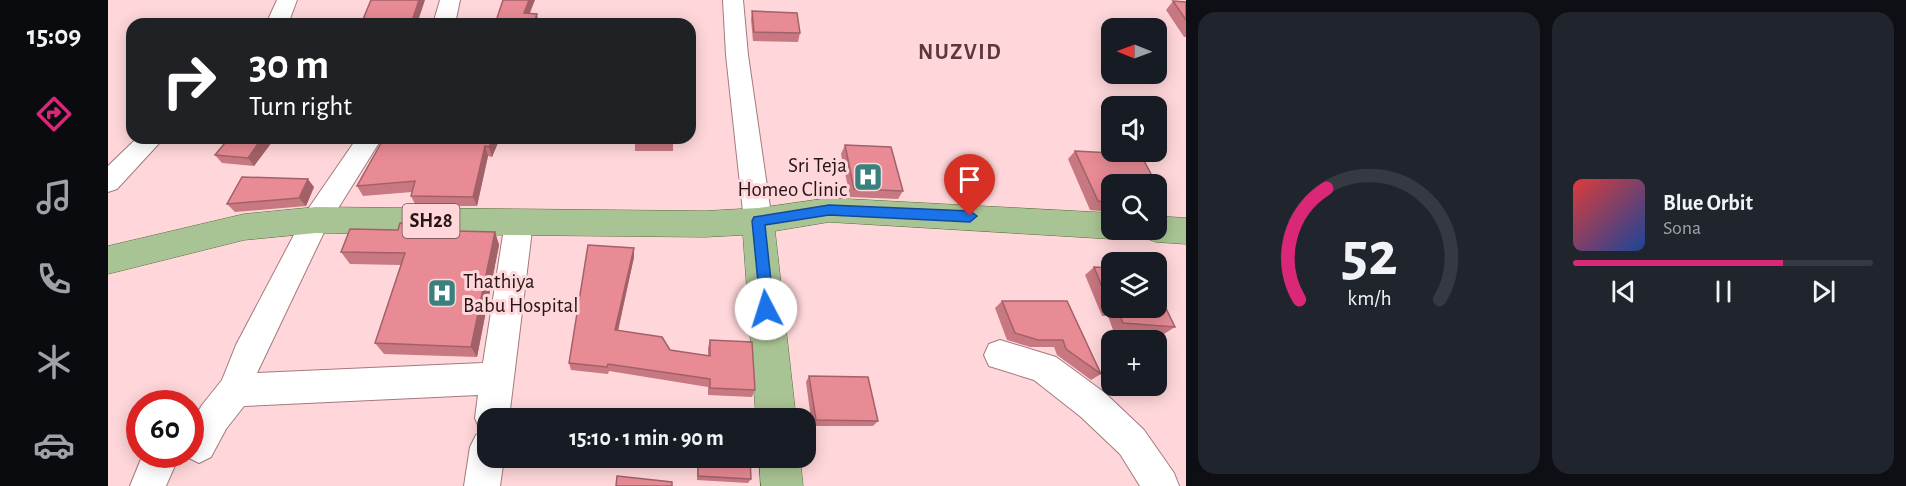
<!DOCTYPE html>
<html lang="en">
<head>
<meta charset="utf-8">
<style>
	:root { --surface:#171b24; --page:#20242c; --text:#f1f3f6; --muted:#9ea1a6; --line:#363941; --accent:#db2777 }
	body { margin:0; font-family:"Alegreya Sans",sans-serif; background:var(--page); color:var(--text); height:100vh; display:flex; flex-direction:column; font-size:22px; white-space:nowrap }
	* { box-sizing:border-box; margin:0 }
	p { font-size:20px; color:var(--muted) }
	.icon { flex:none; width:33px; height:33px; fill:none; stroke:currentColor; stroke-width:2; stroke-linecap:round; stroke-linejoin:round }
	.map { position:relative; flex:1; overflow:hidden }
	.panel { display:flex; flex-direction:column; gap:12px; padding:12px; background:#0d0f14; width:720px }
	.panel>* { flex:none }
	.banner { position:absolute; left:18px; top:18px; width:570px; height:126px; border-radius:18px; box-shadow:0 3px 15px #0003; background:#202124; color:#fff; overflow:hidden }
	.needle { width:39px; rotate:271deg }
	.buttons { position:absolute; left:993px; top:18px; display:grid; gap:12px }
	.buttons a { display:grid; place-items:center; width:66px; height:66px; border-radius:12px; background:var(--surface); box-shadow:0 3px 15px #0003; font-size:30px }
	.speed { position:absolute; left:18px; top:390px; display:flex; gap:12px; font-size:30px; font-weight:700; text-align:center }
	.speed>* { display:grid; place-content:center; width:78px; height:78px; border-radius:50%; background:var(--surface); box-shadow:0 3px 15px #0003; line-height:1 }
	.speed .limit { border:9px solid #d22; background:#fff; color:#111 }
	.pin { position:absolute; display:grid; place-items:center; width:51px; height:51px; color:#fff; margin:-62px -26px; border-radius:50% 50% 50% 0; rotate:-45deg; box-shadow:0 0 6px #0007 }
	.pin .icon { rotate:45deg }
	.me { position:absolute; width:66px; margin:-33px; rotate:355deg; stroke-linejoin:round; filter:drop-shadow(0 0 4px #0008) }
	.turn { display:flex; align-items:center; gap:21px; height:126px; padding:0 24px; font-size:27px }
	.turn .icon { width:78px; height:78px; stroke-width:2.5 }
	.turn b { display:block; font-size:42px; line-height:51px }
	.panel .widget { flex:1; display:flex; flex-direction:column; justify-content:center; gap:9px; min-width:0; padding:0 21px; border-radius:18px; background:var(--page) }
	.panel .dial { align-items:center; gap:0 }
	.dial svg { height:156px; overflow:visible; fill:none; stroke:var(--line); stroke-width:7; stroke-linecap:round; text-anchor:middle }
	.dial text { fill:var(--text); stroke:none }
	.song { display:flex; align-items:center; gap:18px }
	.cover { width:72px; height:72px; border-radius:9px; background:linear-gradient(135deg,hsl(0 70% 55%),hsl(220 70% 35%)) }
	.played { height:6px; border-radius:3px; background:linear-gradient(90deg,var(--accent) 70%,var(--line) 70%) }
	.keys { display:flex; justify-content:space-around; direction:ltr }
	.panel .tiles { flex:1; display:grid; gap:12px; grid-template-columns:repeat(2,1fr) }
	.trip { position:absolute; left:369px; top:408px; width:339px; height:60px; border-radius:18px; background:var(--surface); box-shadow:0 3px 15px #0003; font-weight:600; line-height:60px; text-align:center }
	main { display:flex; flex:1; min-height:0 }
	.dock { display:flex; flex-direction:column; width:108px; justify-content:space-around; align-items:center; background:#090b0e; color:var(--muted) }
	.dock .icon { width:42px; height:42px }
	.dock .current { color:var(--accent) }
	.dock b { font-size:27px; color:var(--text) }
	.map>svg:first-child { display:block }
</style>
</head>
<body>
<main>
<nav class="dock">
<b>15:09</b>
<svg class="icon current" aria-label="directions" viewBox="0 0 24 24"><path d="M12 3l9 9-9 9-9-9zM9 14v-3h6M13 9l2 2-2 2"/></svg>
<svg class="icon" aria-label="music" viewBox="0 0 24 24"><path d="M9 18V5l10-2v13"/><circle cx="6" cy="18" r="3"/><circle cx="16" cy="16" r="3"/></svg>
<svg class="icon" aria-label="phone" viewBox="0 0 24 24"><path d="M5 4h4l2 5-3 2q2 4 5 5l2-3 5 2v4C11 20 4 13 5 4z"/></svg>
<svg class="icon" aria-label="climate" viewBox="0 0 24 24"><path d="M12 3v18M4 7l16 10M4 17L20 7"/></svg>
<svg class="icon" aria-label="car" viewBox="0 0 24 24"><path d="M5 17H2v-5l4-1 3-4h7l3 4 3 1v5h-3M9 17h6M6 11h13"/><circle cx="7" cy="17" r="2"/><circle cx="17" cy="17" r="2"/></svg>
</nav>
<div class="map">
<svg width="1078" height="486" viewBox="0 0 1078 486">
	<rect width="100%" height="100%" fill="#ffd7da"/>
	<g fill="none" stroke-linecap="round" stroke-linejoin="round">
		<g stroke="#a4797c" stroke-width="2">
			<g id="minor">
				<path d="M169,0H189L180,24H158Z"/>
				<path d="M332,0H352L347,24H325Z"/>
				<path d="M615,0H635L640,55L664,221L660,229L650,232L640,229L636,221L618,55Z"/>
				<path d="M29,138H56L9,189L0,192V166Z"/>
				<path d="M249,138H274L219,226L149,373L375,363L397,222L401,214L411,211L421,214L425,222L401,418H380V458H396L392,486H356L362,447L368,435L375,431L372,430L367,418L370,395L136,406L118,429L103,457L91,463L79,457L77,454H82V425L94,405L114,380L128,345L198,212Z"/>
				<path d="M892,340L948,357L997,393L1036,430L1066,473L1071,486H1032L1012,454L973,417L926,380L881,366L876,355L881,344Z"/>
				<path d="M35,454H72L58,486H22Z"/>
			</g>
		</g>
		<g stroke="#556d3a" stroke-width="1">
			<g id="major">
				<path d="M721,198L1004,213V230H1018L1015,235L1004,239L721,222L667,231L688,418H648L635,235L597,237L208,233L136,240L0,274V246L136,214L208,207L597,211L650,208Z"/>
				<path d="M1048,216L1078,218V244L1048,242L1037,238L1032,230H1048Z"/>
				<path d="M651,458H692L695,486H653Z"/>
			</g>
		</g>
		<use href="#minor" fill="#fff" fill-rule="evenodd"/>
		<use href="#major" fill="#a9c494" fill-rule="evenodd"/>
	</g>
	<g fill="#c87880">
		<path d="M1065,1L1078,2V37H1076L1058,10Z"/>
		<path d="M644,11L692,33L690,42L645,41L643,20Z"/>
		<path d="M121,138H167L146,166L114,163L107,155Z"/>
		<path d="M392,138L384,157L380,156L369,206H308L303,196L304,192L255,196L249,186Z"/>
		<rect x="527" y="138" width="38" height="13"/>
		<path d="M737,145L795,191L790,199L742,197L733,154Z"/>
		<path d="M967,151L1004,153L1005,155L1034,157L1058,202L1048,210V184H1004V212L982,210L960,159Z"/>
		<path d="M206,187L198,206L127,212L119,204Z"/>
		<path d="M290,230L387,232L391,245L369,357L276,354L267,343L293,265L242,264L233,252Z"/>
		<path d="M526,248V257L510,331L562,350L600,356V348L602,340L647,390L644,397L600,395V387L501,371L500,374L463,370L461,363Z"/>
		<path d="M986,267L1067,327L1056,334L1005,330L1000,316H994L977,275Z"/>
		<path d="M894,301H959L993,374L983,380L949,355L946,347H922L899,340L887,308Z"/>
		<path d="M701,376L770,421L765,426H704L698,382Z"/>
		<path d="M589,458H642L643,479L640,483L589,480Z"/>
	</g>
	<g fill="#a26168">
		<path d="M311,0H317L309,24H303Z"/>
		<path d="M421,0H427L418,23L416,13Z"/>
		<path d="M429,14L431,24H425Z"/>
		<path d="M154,138H167L146,166L140,158Z"/>
		<path d="M385,138H392L384,157L381,147Z"/>
		<path d="M377,146L380,156L369,206L365,197Z"/>
		<path d="M200,179L206,187L198,206L191,198Z"/>
		<path d="M312,224L319,236L310,230Z"/>
		<path d="M387,232L391,245L369,357L363,347Z"/>
		<path d="M526,248V257L508,339L507,330Z"/>
	</g>
	<g fill="#e88b95" stroke="#a26168" stroke-width="1.5">
		<path d="M263,0H311L303,24H253Z"/>
		<path d="M395,0H421L416,13L429,14L425,24H387Z"/>
		<path d="M1065,1L1078,2V20Z"/>
		<path d="M644,11L689,13L692,33L646,32Z"/>
		<path d="M121,138H154L140,158L107,155Z"/>
		<path d="M276,138H385L381,147L377,146L365,197L303,196L307,181L249,186Z"/>
		<path d="M527,138H565V143L527,142Z"/>
		<path d="M737,145L783,147L795,191L746,189Z"/>
		<path d="M967,151L1004,153L1005,155L1034,157L1058,202L1048,201V184H1004V203L990,201Z"/>
		<path d="M134,177L200,179L191,198L119,204Z"/>
		<path d="M292,223L312,224L310,230L387,232L363,347L267,343L297,253L233,252L242,229L290,230Z"/>
		<path d="M480,245L526,248L507,330L554,337L562,350L602,356V340L644,342L647,390L602,388V379L500,364L499,367L461,363Z"/>
		<path d="M986,267L1004,268V308H1048V288L1067,327L1015,323L1009,309H1003Z"/>
		<path d="M894,301H959L993,374L958,349L955,340H930L907,333Z"/>
		<path d="M701,376L760,377L770,421L708,420Z"/>
		<path d="M590,458H642L643,479L590,476Z"/>
		<path d="M509,476L564,482V486H508Z"/>
	</g>
	<path fill="#1a73e8" stroke="#114b97" stroke-width="1.5" d="M721,205L862,211L869,216L862,222L721,215L657,225L666,309L663,313L658,315L653,313L644,221L646,217Z"/>
	<defs>
		<g id="hospital-square" transform="scale(1.5)"><rect x="-9" y="-9" width="18" height="18" rx="4" fill="#38817f" stroke="#ffd7da"/><path d="M-5-5h3v3.5h4V-5h3V5h-3V1.5h-4V5h-3Z" fill="#fff"/></g>
	</defs>
	<g fill-rule="evenodd">
		<use href="#hospital-square" x="760" y="177"/>
		<use href="#hospital-square" x="334" y="293"/>
	</g>
	<g text-anchor="middle" dominant-baseline="central" stroke-width="6" stroke-linejoin="round" paint-order="stroke">
		<rect fill="#ffd7da" stroke="#674f52" stroke-width="1.5" x="294.5" y="204" width="57" height="34" rx="4.5"/>
		<g font-size="20" font-weight="bold" fill="#261517">
			<text x="323" y="221">SH28</text>
		</g>
		<g font-size="21" fill="#261517" stroke="#ffd7da" text-anchor="end">
			<text x="739" y="165">Sri Teja<tspan x="739" dy="24">Homeo Clinic</tspan></text>
			<text x="355" y="281" text-anchor="start">Thathiya<tspan x="355" dy="24">Babu Hospital</tspan></text>
		</g>
		<g font-size="22" font-weight="bold" letter-spacing="1.5" fill="#5d373b" stroke="#ffd7da">
			<text x="852" y="52">NUZVID</text>
		</g>
	</g>
</svg>
<div class="buttons">
<a><svg class="needle" viewBox="-14 -14 28 28"><path d="M0-13l5 13h-10z" fill="#e53935"/><path d="M0 13l5-13h-10z" fill="#9ea1a6"/></svg></a>
<a><svg class="icon" aria-label="sound" viewBox="0 0 24 24"><path d="M4 9h4l5-4v14l-5-4H4zM17 9q2 3 0 6"/></svg></a>
<a><svg class="icon" aria-label="search" viewBox="0 0 24 24"><circle cx="10" cy="10" r="6"/><path d="M15 15l6 6"/></svg></a>
<a><svg class="icon" aria-label="layers" viewBox="0 0 24 24"><path d="M12 4l9 5-9 5-9-5zM3 14l9 5 9-5"/></svg></a>
<a>+</a>
</div>
<div class="speed"><div class="limit">60</div></div>
<div class="pin" style="left:862px;top:216px;background:#d93025"><svg class="icon" aria-label="arrive" viewBox="0 0 24 24"><path d="M6 21V4h12l-3 4 3 4H6"/></svg></div>
<svg class="me" style="left:658px;top:309px" viewBox="-20 -20 40 40"><circle r="19" fill="#fff"/><path d="M0-13L10 11 0 6-10 11z" fill="#1a73e8"/></svg>
<div class="trip">15:10 · 1 min · 90 m</div>
<div class="banner">
<div class="turn"><svg class="icon" aria-label="right" viewBox="0 0 24 24"><path d="M7 20v-9h11M14 6l5 5-5 5"/></svg><div><b>30 m</b>Turn right</div></div>
</div>
</div>
<section class="panel">
<div class="tiles">
<div class="widget dial"><svg viewBox="0 0 100 80">
<path d="M14 69A42 42 0 1 1 86 69"/>
<path d="M14 69A42 42 0 0 1 28 12" stroke="#db2777"/>
<text x="50" y="56" font-size="32" font-weight="700">52</text>
<text x="50" y="72" font-size="11">km/h</text>
</svg></div>
<div class="widget">
<div class="song"><i class="cover"></i><div><b>Blue Orbit</b><p>Sona</p></div></div>
<div class="played"></div>
<div class="keys"><svg class="icon" aria-label="previous" viewBox="0 0 24 24"><path d="M18 5L8 12l10 7zM5 5v14"/></svg><svg class="icon" aria-label="pause" viewBox="0 0 24 24"><path d="M8 5v14M16 5v14"/></svg><svg class="icon" aria-label="next" viewBox="0 0 24 24"><path d="M6 5l10 7-10 7zM19 5v14"/></svg></div>
</div>
</div>
</section>
</main>
</body>
</html>
